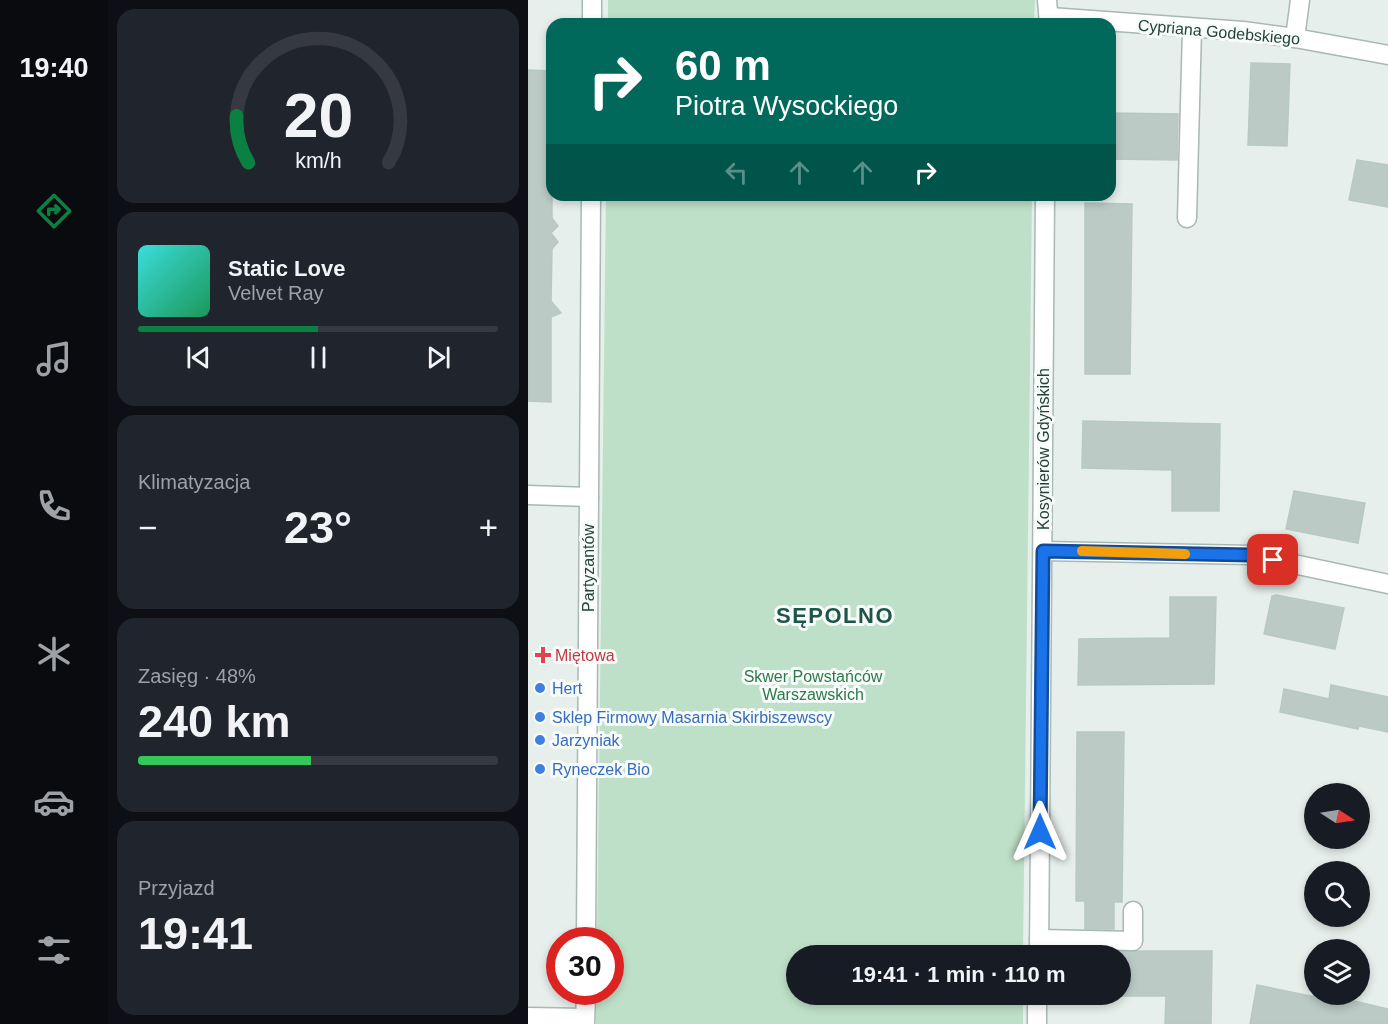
<!DOCTYPE html>
<html lang="pl">
<head>
<meta charset="utf-8">
<style>
	:root { --surface:#171b24; --page:#20242c; --text:#f1f3f6; --muted:#9ea1a6; --line:#363941; --accent:#0b8043 }
	body { margin:0; font-family:Helvetica,sans-serif; background:var(--page); color:var(--text); height:100vh; display:flex; flex-direction:column; font-size:22px; white-space:nowrap }
	* { box-sizing:border-box; margin:0 }
	p { font-size:20px; color:var(--muted) }
	.icon { flex:none; width:33px; height:33px; fill:none; stroke:currentColor; stroke-width:2; stroke-linecap:round; stroke-linejoin:round }
	.map { position:relative; flex:1; overflow:hidden }
	.details { display:flex; flex-direction:column; gap:9px; padding:9px; background:#0d0f14; width:420px }
	.details>* { flex:none }
	.banner { position:absolute; left:18px; top:18px; width:570px; height:183px; border-radius:18px; box-shadow:0 3px 9px #0003; background:#00695c; color:#fff; overflow:hidden }
	.needle { width:39px; rotate:102deg }
	.buttons { position:absolute; left:776px; top:783px; display:grid; gap:12px }
	.buttons a { display:grid; place-items:center; width:66px; height:66px; border-radius:50%; background:var(--surface); box-shadow:0 3px 9px #0003; font-size:30px }
	.speed { position:absolute; left:18px; top:927px; display:flex; gap:12px; font-size:30px; font-weight:700; text-align:center }
	.speed>* { display:grid; place-content:center; width:78px; height:78px; border-radius:50%; background:var(--surface); box-shadow:0 3px 9px #0003; line-height:1 }
	.speed .limit { border:9px solid #d22; background:#fff; color:#111 }
	.pin { position:absolute; display:grid; place-items:center; width:51px; height:51px; color:#fff; margin:-26px; border-radius:12px; box-shadow:0 3px 9px #0006 }
	.me { position:absolute; width:66px; margin:-33px; rotate:0deg; stroke-linejoin:round; filter:drop-shadow(0 0 4px #0008) }
	.turn { display:flex; align-items:center; gap:21px; height:126px; padding:0 30px; font-size:27px }
	.turn .icon { width:78px; height:78px; stroke-width:2.5 }
	.turn b { display:block; font-size:42px; line-height:51px }
	.lanes { display:flex; align-items:center; height:57px; padding:0 30px; background:#0003; justify-content:center; gap:30px; direction:ltr }
	.lanes .off { opacity:.35 }
	.big { font-size:45px; font-weight:700; line-height:1.1 }
	.details .widget { flex:1; display:flex; flex-direction:column; justify-content:center; gap:9px; min-width:0; padding:0 21px; border-radius:18px; background:var(--page) }
	.details .dial { align-items:center; gap:0 }
	.dial svg { height:156px; overflow:visible; fill:none; stroke:var(--line); stroke-width:7; stroke-linecap:round; text-anchor:middle }
	.dial text { fill:var(--text); stroke:none }
	.song { display:flex; align-items:center; gap:18px }
	.cover { width:72px; height:72px; border-radius:9px; background:linear-gradient(135deg,hsl(180 70% 55%),hsl(150 70% 35%)) }
	.played { height:6px; border-radius:3px; background:linear-gradient(90deg,var(--accent) 50%,var(--line) 50%) }
	.keys { display:flex; justify-content:space-around; direction:ltr }
	.heat { display:flex; justify-content:space-between; align-items:center; font-size:33px; direction:ltr }
	.charge { height:9px; border-radius:4px; background:linear-gradient(90deg,#34c759 48%,var(--line) 0) }
	.trip { position:absolute; left:258px; top:945px; width:345px; height:60px; border-radius:30px; background:var(--surface); box-shadow:0 3px 9px #0003; font-weight:700; line-height:60px; text-align:center }
	main { display:flex; flex:1; min-height:0 }
	.tab-bar { display:flex; flex-direction:column; width:108px; justify-content:space-around; align-items:center; background:#090b0e; color:var(--muted) }
	.tab-bar .icon { width:42px; height:42px }
	.tab-bar .on { color:var(--accent) }
	.tab-bar b { font-size:27px; color:var(--text) }
	.map>svg:first-child { display:block }
</style>
</head>
<body>
<main>
<nav class="tab-bar">
<b>19:40</b>
<svg class="icon on" aria-label="directions" viewBox="0 0 24 24"><path d="M12 3l9 9-9 9-9-9zM9 14v-3h6M13 9l2 2-2 2"/></svg>
<svg class="icon" aria-label="music" viewBox="0 0 24 24"><path d="M9 18V5l10-2v13"/><circle cx="6" cy="18" r="3"/><circle cx="16" cy="16" r="3"/></svg>
<svg class="icon" aria-label="phone" viewBox="0 0 24 24"><path d="M5 4h4l2 5-3 2q2 4 5 5l2-3 5 2v4C11 20 4 13 5 4z"/></svg>
<svg class="icon" aria-label="climate" viewBox="0 0 24 24"><path d="M12 3v18M4 7l16 10M4 17L20 7"/></svg>
<svg class="icon" aria-label="car" viewBox="0 0 24 24"><path d="M5 17H2v-5l4-1 3-4h7l3 4 3 1v5h-3M9 17h6M6 11h13"/><circle cx="7" cy="17" r="2"/><circle cx="17" cy="17" r="2"/></svg>
<svg class="icon" aria-label="filters" viewBox="0 0 24 24"><path d="M4 7h16M4 17h16"/><circle cx="9" cy="7" r="2"/><circle cx="15" cy="17" r="2"/></svg>
</nav>
<section class="details">
<div class="widget dial"><svg viewBox="0 0 100 80">
<path d="M14 69A42 42 0 1 1 86 69"/>
<path d="M14 69A42 42 0 0 1 8 45" stroke="#0b8043"/>
<text x="50" y="56" font-size="32" font-weight="700">20</text>
<text x="50" y="72" font-size="11">km/h</text>
</svg></div>
<div class="widget">
<div class="song"><i class="cover"></i><div><b>Static Love</b><p>Velvet Ray</p></div></div>
<div class="played"></div>
<div class="keys"><svg class="icon" aria-label="previous" viewBox="0 0 24 24"><path d="M18 5L8 12l10 7zM5 5v14"/></svg><svg class="icon" aria-label="pause" viewBox="0 0 24 24"><path d="M8 5v14M16 5v14"/></svg><svg class="icon" aria-label="next" viewBox="0 0 24 24"><path d="M6 5l10 7-10 7zM19 5v14"/></svg></div>
</div>
<div class="widget"><p>Klimatyzacja</p>
<div class="heat"><a>−</a><b class="big">23°</b><a>+</a></div>
</div>
<div class="widget"><p>Zasięg · 48%</p><b class="big">240 km</b><div class="charge"></div></div>
<div class="widget"><p>Przyjazd</p><b class="big">19:41</b></div>
</section>
<div class="map">
<svg width="860" height="1024" viewBox="0 0 860 1024">
	<rect width="100%" height="100%" fill="#e6efeb"/>
	<g fill="#bfe0c8">
		<path d="M80,0H507L506,24H80Z"/>
		<path d="M78,195H504L495,955L268,956V994L495,995V1024H68V992H82V940H69Z"/>
	</g>
	<g fill="#bbcac4" stroke="#b8c9c2" stroke-width="1.5">
		<path d="M723,63L762,64L759,146L720,145Z"/>
		<path d="M0,70L24,71V218L30,226L23,233L30,242L24,249L23,301L33,313L23,317V402L0,401Z"/>
		<path d="M582,113L650,114L649,160L582,159Z"/>
		<path d="M829,160L860,165V207L821,200Z"/>
		<path d="M557,203L604,204L602,374H557Z"/>
		<path d="M555,421L692,424L691,511H644V470L554,468Z"/>
		<path d="M766,491L837,503L830,543L758,529Z"/>
		<path d="M748,595L816,608L807,649L736,634L744,596Z"/>
		<path d="M642,597H688L686,684L550,685L551,639L642,638Z"/>
		<path d="M803,685L860,697V732L831,726L830,729L752,712L756,689L801,699Z"/>
		<path d="M549,732H596L594,902H586V929H557V901H548Z"/>
		<path d="M547,951H684L683,1024H637L638,996H547L592,994V956H547Z"/>
		<path d="M729,985L812,1002L813,998L860,1009V1024H722Z"/>
	</g>
	<g fill="none" stroke-linecap="round" stroke-linejoin="round">
		<g stroke="#a8b8b2" stroke-width="21">
			<g id="service">
				<path d="M767,38L772,0"/>
				<path d="M659,218L664,28"/>
				<path d="M511,939L605,941V911"/>
			</g>
		</g>
		<g stroke="#a8b8b2" stroke-width="21">
			<g id="minor">
				<path d="M519,0L521,24"/>
				<path d="M522,17L715,31L767,38L860,55"/>
				<path d="M64,24V0"/>
				<path d="M0,495L61,497"/>
				<path d="M515,551L723,555L860,584"/>
				<path d="M58,940L63,195"/>
				<path d="M511,956L517,195"/>
				<path d="M0,1017L57,1018"/>
				<path d="M57,1024L58,992"/>
				<path d="M509,1024V994"/>
			</g>
		</g>
		<use href="#service" stroke="#fff" stroke-width="18"/>
		<use href="#minor" stroke="#fff" stroke-width="18"/>
	</g>
	<g fill="none" stroke-linecap="round" stroke-linejoin="round">
		<g stroke="#114b97" stroke-width="15">
			<path id="route" d="M512,832L515,551L723,555L745,560"/>
		</g>
		<use href="#route" stroke="#1a73e8" stroke-width="10"/>
		<path stroke="#f59e0b" stroke-width="10" d="M554,551L657,554"/>
	</g>
	<path fill="#e0444e" stroke="#f7fbf9" stroke-width="2" d="M12 646h6v6h6v6h-6v6h-6v-6h-6v-6h6z"/>
	<g fill="#3f7fe0" stroke="#f7fbf9" stroke-width="2">
		<circle cx="12" cy="688" r="6"/>
		<circle cx="12" cy="717" r="6"/>
		<circle cx="12" cy="740" r="6"/>
		<circle cx="12" cy="769" r="6"/>
	</g>
	<g text-anchor="middle" dominant-baseline="central" stroke-width="6" stroke-linejoin="round" paint-order="stroke">
		<g font-size="16" fill="#24423a" stroke="#f7fbf9">
			<text transform="translate(691 32) rotate(5)">Cypriana Godebskiego</text>
			<text transform="translate(515 449) rotate(-90)">Kosynierów Gdyńskich</text>
			<text transform="translate(60 568) rotate(-90)">Partyzantów</text>
		</g>
		<g font-size="16" fill="#be3a42" stroke="#f7fbf9" text-anchor="start">
			<text x="27" y="655">Miętowa</text>
		</g>
		<g font-size="16" fill="#2d7a4b" stroke="#f7fbf9">
			<text x="285" y="676">Skwer Powstańców<tspan x="285" dy="18">Warszawskich</tspan></text>
		</g>
		<g font-size="16" fill="#366cbe" stroke="#f7fbf9" text-anchor="start">
			<text x="24" y="688">Hert</text>
			<text x="24" y="717">Sklep Firmowy Masarnia Skirbiszewscy</text>
			<text x="24" y="740">Jarzyniak</text>
			<text x="24" y="769">Ryneczek Bio</text>
		</g>
		<g font-size="22" font-weight="bold" letter-spacing="1.5" fill="#1f5548" stroke="#f7fbf9">
			<text x="307" y="615">SĘPOLNO</text>
		</g>
	</g>
</svg>
<div class="buttons">
<a><svg class="needle" viewBox="-14 -14 28 28"><path d="M0-13l5 13h-10z" fill="#e53935"/><path d="M0 13l5-13h-10z" fill="#9ea1a6"/></svg></a>
<a><svg class="icon" aria-label="search" viewBox="0 0 24 24"><circle cx="10" cy="10" r="6"/><path d="M15 15l6 6"/></svg></a>
<a><svg class="icon" aria-label="layers" viewBox="0 0 24 24"><path d="M12 4l9 5-9 5-9-5zM3 14l9 5 9-5"/></svg></a>
</div>
<div class="speed"><div class="limit">30</div></div>
<div class="pin" style="left:745px;top:560px;background:#d93025"><svg class="icon" aria-label="arrive" viewBox="0 0 24 24"><path d="M6 21V4h12l-3 4 3 4H6"/></svg></div>
<svg class="me" style="left:512px;top:832px" viewBox="-20 -20 40 40"><path d="M0-17L14 15 0 8-14 15z" fill="#1a73e8" stroke="#fff" stroke-width="4"/></svg>
<div class="trip">19:41 · 1 min · 110 m</div>
<div class="banner">
<div class="turn"><svg class="icon" aria-label="right" viewBox="0 0 24 24"><path d="M7 20v-9h11M14 6l5 5-5 5"/></svg><div><b>60 m</b>Piotra Wysockiego</div></div>
<div class="lanes"><svg class="icon off" aria-label="left" viewBox="0 0 24 24"><path d="M17 20v-9H6M10 6l-5 5 5 5"/></svg><svg class="icon off" aria-label="ahead" viewBox="0 0 24 24"><path d="M12 20V5M6 11l6-6 6 6"/></svg><svg class="icon off" aria-label="ahead" viewBox="0 0 24 24"><path d="M12 20V5M6 11l6-6 6 6"/></svg><svg class="icon" aria-label="right" viewBox="0 0 24 24"><path d="M7 20v-9h11M14 6l5 5-5 5"/></svg></div>
</div>
</div>
</main>
</body>
</html>
